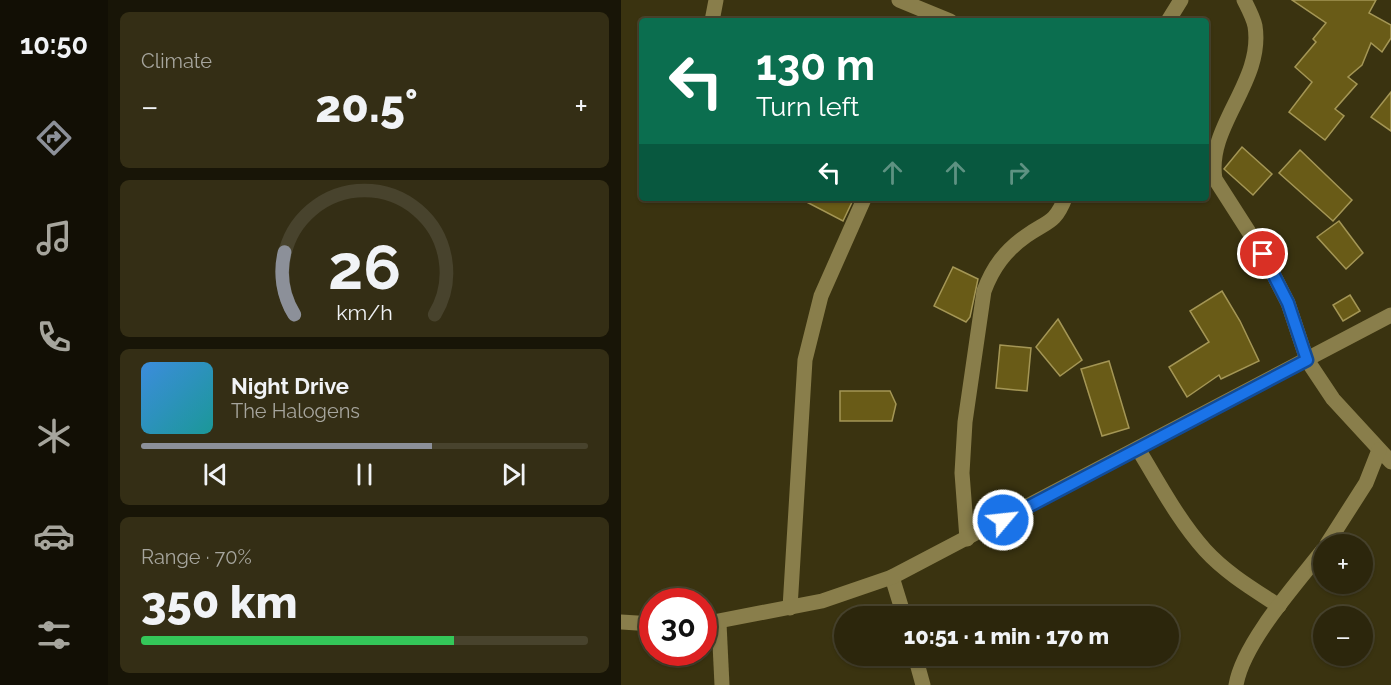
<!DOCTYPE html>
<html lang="en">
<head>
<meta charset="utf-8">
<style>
	:root { --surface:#2c260c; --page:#342e15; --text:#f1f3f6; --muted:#a6a59d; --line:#48432d; --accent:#8c9099 }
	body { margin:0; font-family:Raleway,sans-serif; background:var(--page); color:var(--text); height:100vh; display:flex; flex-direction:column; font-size:22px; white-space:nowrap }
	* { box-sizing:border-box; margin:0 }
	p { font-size:20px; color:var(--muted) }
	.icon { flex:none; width:33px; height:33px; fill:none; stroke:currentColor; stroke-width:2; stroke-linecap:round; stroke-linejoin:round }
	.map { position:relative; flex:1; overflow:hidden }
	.side { display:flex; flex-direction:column; gap:12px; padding:12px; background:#181507; width:513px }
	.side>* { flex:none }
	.guide { position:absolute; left:18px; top:18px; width:570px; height:183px; border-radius:6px; box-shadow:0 2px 4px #0004,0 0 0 2px var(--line); background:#0b6e4f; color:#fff; overflow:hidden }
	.buttons { position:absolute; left:692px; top:534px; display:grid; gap:12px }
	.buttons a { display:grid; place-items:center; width:60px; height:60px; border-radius:50%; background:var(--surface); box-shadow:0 2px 4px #0004,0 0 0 2px var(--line); font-size:30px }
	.speed { position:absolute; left:18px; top:588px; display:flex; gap:12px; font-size:30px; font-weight:700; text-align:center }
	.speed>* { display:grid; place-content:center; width:78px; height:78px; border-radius:50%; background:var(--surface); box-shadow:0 2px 4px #0004,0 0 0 2px var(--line); line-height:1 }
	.speed .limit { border:9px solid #d22; background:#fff; color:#111 }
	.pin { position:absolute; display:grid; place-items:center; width:51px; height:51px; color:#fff; margin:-26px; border:3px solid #fff; border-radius:50%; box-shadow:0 2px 6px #0007 }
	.me { position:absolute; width:66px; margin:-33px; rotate:62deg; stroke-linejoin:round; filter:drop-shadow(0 0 4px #0008) }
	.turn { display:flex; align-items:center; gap:21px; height:126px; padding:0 18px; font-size:27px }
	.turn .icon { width:78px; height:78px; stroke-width:2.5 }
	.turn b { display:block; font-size:42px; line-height:51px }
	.lanes { display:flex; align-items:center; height:57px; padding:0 18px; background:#0003; justify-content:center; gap:30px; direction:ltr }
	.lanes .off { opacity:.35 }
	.big { font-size:45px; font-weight:800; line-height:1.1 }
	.side .tile { flex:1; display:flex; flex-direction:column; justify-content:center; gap:9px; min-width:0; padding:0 21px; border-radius:9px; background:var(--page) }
	.side .dial { align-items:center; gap:0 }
	.dial svg { height:156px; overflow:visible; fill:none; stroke:var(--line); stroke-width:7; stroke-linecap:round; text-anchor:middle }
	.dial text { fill:var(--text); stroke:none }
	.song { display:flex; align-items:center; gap:18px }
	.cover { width:72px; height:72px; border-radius:9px; background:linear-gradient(135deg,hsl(210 70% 55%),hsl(180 70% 35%)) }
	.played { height:6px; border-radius:3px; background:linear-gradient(90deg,var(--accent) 65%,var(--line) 65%) }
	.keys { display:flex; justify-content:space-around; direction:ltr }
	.heat { display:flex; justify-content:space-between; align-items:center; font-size:33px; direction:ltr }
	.charge { height:9px; border-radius:4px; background:linear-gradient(90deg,#34c759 70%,var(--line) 0) }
	.trip { position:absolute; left:213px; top:606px; width:345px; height:60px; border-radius:30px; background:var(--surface); box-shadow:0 2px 4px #0004,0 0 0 2px var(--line); font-weight:800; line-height:60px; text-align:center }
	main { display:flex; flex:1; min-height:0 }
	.dock { display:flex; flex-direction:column; width:108px; justify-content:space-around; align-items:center; background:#120f05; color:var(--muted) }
	.dock .icon { width:42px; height:42px }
	.dock .selected { color:var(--accent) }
	.dock b { font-size:27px; color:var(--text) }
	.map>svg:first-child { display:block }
</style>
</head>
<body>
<main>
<nav class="dock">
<b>10:50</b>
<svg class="icon selected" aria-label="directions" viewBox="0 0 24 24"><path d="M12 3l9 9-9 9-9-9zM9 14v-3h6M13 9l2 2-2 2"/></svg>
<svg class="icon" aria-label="music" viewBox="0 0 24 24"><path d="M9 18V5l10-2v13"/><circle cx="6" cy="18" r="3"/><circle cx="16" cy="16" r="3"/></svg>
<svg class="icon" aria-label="phone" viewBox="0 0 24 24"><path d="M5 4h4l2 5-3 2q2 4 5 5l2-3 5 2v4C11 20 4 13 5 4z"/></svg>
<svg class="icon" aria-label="climate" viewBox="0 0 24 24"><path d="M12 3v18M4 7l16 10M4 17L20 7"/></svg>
<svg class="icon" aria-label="car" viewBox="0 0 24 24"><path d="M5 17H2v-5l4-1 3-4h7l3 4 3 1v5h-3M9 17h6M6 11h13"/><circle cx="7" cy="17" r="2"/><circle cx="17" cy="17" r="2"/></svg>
<svg class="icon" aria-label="filters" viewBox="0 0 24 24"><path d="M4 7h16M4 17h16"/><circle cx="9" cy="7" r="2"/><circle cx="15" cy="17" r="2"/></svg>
</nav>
<section class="side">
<div class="tile"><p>Climate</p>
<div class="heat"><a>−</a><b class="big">20.5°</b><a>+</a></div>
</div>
<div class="tile dial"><svg viewBox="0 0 100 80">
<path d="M14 69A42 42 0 1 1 86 69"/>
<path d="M14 69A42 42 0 0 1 9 37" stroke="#8c9099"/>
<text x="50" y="56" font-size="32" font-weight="700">26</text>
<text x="50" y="72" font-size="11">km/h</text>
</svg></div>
<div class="tile">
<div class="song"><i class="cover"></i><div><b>Night Drive</b><p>The Halogens</p></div></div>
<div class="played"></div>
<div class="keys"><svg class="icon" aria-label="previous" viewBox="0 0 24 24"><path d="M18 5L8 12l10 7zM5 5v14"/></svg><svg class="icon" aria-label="pause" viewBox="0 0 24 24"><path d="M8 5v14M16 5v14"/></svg><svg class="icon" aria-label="next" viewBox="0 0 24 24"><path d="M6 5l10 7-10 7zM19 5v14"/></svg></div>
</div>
<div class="tile"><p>Range · 70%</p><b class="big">350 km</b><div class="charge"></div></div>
</section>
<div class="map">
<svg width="770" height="685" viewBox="0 0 770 685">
	<rect width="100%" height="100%" fill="#3a3310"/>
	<g fill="#695b17" stroke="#a49655" stroke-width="1.5">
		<path d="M671,0H755L748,13L770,25V38L761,52L750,43L741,65L727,77L736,84L714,109L723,116L704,140L668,112L691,82L674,67L695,42L692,39L705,23Z"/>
		<path d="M770,92V131L750,117Z"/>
		<path d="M621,147L651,174L632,195L603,169Z"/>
		<path d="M679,150L731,200L712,221L658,173Z"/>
		<path d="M178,198H233L222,221Z"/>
		<path d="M718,221L742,253L725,269L696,237Z"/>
		<path d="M332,267L357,279L349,317L345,322L313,306Z"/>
		<path d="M601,291L619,321L638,361L600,379L598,375L566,397L548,367L588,342L569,311Z"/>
		<path d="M729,295L739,311L722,321L712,305Z"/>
		<path d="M437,319L461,360L439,376L415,347Z"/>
		<path d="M379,345L410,348L406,391L375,388Z"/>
		<path d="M488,361L508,428L481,436L460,369Z"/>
		<path d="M219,391H269L275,404L271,421H219Z"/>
	</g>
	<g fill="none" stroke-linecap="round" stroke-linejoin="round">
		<g stroke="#897e4b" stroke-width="15">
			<path d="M278,0L329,21"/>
			<path d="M623,0C627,8 632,17 634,26C643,82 585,126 594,179L642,254L667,303L686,360L712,399L770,462"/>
			<path d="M91,21L95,0"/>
			<path d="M547,21L560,0"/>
			<path d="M517,449C538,483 557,520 584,550C605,573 632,589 658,606"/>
			<path d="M346,539L341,473L344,422L363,291C372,267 384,251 405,236C426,221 434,224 444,198"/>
			<path d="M706,544L745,483L758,450"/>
			<path d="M271,577L283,616"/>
			<path d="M169,608L184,360L200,296L243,199"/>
			<path d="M0,622L32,624"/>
			<path d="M98,623L101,685"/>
			<path d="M82,624L201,601L271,577L770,315"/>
			<path d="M294,656L302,685"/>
			<path d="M615,685C622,643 676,583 702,550"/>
		</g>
	</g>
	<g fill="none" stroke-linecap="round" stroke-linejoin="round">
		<g stroke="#114b97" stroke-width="15">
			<path id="route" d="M382,520L686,360L667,303L642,254"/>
		</g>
		<use href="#route" stroke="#1a73e8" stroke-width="10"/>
	</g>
</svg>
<div class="buttons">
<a>+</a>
<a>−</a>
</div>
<div class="speed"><div class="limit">30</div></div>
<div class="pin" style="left:642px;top:254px;background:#d93025"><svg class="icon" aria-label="arrive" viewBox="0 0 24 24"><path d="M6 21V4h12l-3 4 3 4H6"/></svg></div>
<svg class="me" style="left:382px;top:520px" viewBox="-20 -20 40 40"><circle r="17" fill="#1a73e8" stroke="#fff" stroke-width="3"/><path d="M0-11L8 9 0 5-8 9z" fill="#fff"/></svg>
<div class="trip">10:51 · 1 min · 170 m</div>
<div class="guide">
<div class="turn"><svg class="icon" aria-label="left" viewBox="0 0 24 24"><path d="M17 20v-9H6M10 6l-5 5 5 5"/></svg><div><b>130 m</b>Turn left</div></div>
<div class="lanes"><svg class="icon" aria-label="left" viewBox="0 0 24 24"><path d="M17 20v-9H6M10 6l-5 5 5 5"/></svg><svg class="icon off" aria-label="ahead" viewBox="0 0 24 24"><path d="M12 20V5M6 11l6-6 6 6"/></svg><svg class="icon off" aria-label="ahead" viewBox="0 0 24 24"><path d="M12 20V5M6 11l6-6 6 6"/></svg><svg class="icon off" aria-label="right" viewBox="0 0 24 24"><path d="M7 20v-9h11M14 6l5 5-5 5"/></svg></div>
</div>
</div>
</main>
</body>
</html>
